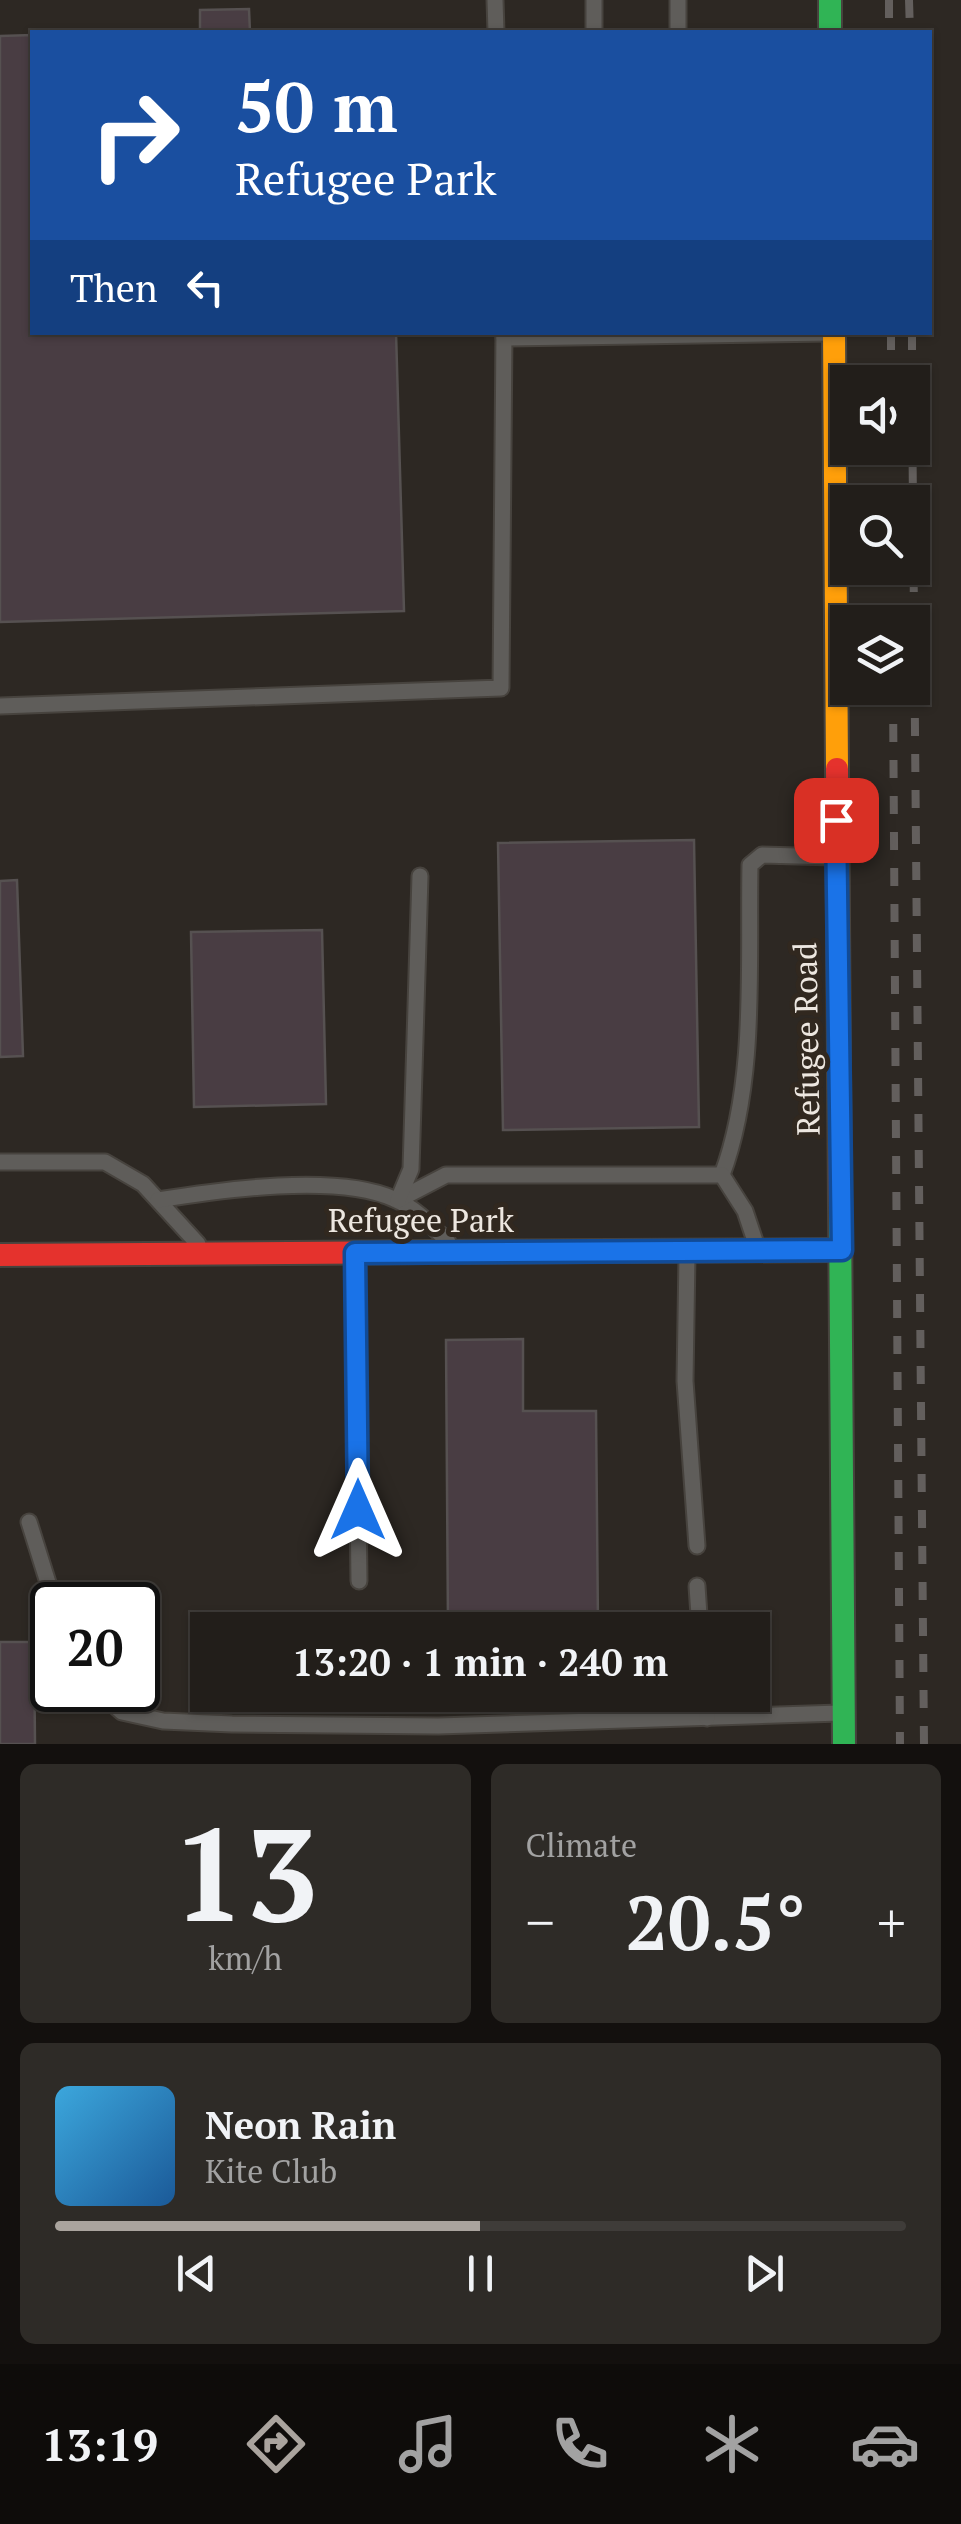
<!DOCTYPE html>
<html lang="en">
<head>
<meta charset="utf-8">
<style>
	:root { --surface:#221e1a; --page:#2e2b27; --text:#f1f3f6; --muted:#a2a2a2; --line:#3f3c39; --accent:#aaa49e }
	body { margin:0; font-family:"PT Serif",serif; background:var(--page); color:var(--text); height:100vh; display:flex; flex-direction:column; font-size:38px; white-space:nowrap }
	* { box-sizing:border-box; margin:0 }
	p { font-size:32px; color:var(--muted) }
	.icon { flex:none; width:55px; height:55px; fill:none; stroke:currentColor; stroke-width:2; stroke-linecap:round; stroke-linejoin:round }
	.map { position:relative; height:1744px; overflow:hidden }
	.side { display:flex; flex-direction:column; gap:20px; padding:20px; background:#13100e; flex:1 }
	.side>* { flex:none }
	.banner { position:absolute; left:30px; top:30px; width:902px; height:305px; border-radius:0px; box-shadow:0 2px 8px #0004,0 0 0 2px var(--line); background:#1a4fa0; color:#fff; overflow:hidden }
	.buttons { position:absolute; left:830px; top:365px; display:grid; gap:20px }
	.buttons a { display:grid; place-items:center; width:100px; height:100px; border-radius:0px; background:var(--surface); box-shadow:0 2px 8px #0004,0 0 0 2px var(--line); font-size:50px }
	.speed { position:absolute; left:30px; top:1582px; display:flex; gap:20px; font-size:50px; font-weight:700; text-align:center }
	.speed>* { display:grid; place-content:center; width:130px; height:130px; border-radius:50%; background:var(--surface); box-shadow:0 2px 8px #0004,0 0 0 2px var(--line); line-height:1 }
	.speed .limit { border:5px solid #111; border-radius:15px; background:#fff; color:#111 }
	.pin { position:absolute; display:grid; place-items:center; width:85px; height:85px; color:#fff; margin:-42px; border-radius:20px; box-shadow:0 5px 15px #0006 }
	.me { position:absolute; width:110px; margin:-55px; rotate:0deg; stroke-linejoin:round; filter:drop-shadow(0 0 8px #0008) }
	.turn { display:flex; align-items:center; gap:35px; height:210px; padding:0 40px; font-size:45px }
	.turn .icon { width:130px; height:130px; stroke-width:2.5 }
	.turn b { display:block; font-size:70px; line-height:85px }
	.then { display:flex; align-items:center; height:95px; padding:0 40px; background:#0003; gap:20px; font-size:38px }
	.big { font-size:75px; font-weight:700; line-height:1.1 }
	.side .tile { flex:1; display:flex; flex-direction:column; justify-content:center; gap:15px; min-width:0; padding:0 35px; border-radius:15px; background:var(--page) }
	.side .dial { align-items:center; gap:0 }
	.dial b { font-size:130px; line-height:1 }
	.song { display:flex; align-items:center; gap:30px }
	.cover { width:120px; height:120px; border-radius:15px; background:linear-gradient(135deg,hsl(200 70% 55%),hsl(210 70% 35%)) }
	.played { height:10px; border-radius:5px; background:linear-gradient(90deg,var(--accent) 50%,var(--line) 50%) }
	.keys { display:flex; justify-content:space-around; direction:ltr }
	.heat { display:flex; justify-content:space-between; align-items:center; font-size:55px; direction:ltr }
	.side .tiles { flex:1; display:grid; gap:20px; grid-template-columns:1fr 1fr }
	.tile:last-child { grid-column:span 2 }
	.trip { position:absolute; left:190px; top:1612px; width:580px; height:100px; border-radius:0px; background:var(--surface); box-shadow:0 2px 8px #0004,0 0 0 2px var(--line); font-weight:700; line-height:100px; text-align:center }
	.dock { display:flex; height:160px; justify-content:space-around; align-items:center; background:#0e0c0a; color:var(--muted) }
	.dock .icon { width:70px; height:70px }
	.dock .on { color:var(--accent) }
	.dock b { font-size:45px; color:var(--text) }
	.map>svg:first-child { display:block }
</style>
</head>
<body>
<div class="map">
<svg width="961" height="1744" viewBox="0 0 961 1744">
	<rect width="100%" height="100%" fill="#2d2823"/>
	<g fill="#493d43" stroke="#565151" stroke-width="2.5">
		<path d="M249,9L250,32H137L200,31V10Z"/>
		<path d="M32,35V332H396L404,611L0,622V36Z"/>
		<path d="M694,840L699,1127L503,1130L498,843Z"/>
		<path d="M17,880L23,1056L0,1057V881Z"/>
		<path d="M322,930L326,1104L194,1107L191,932Z"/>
		<path d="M523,1339V1411H596L598,1626L448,1627L446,1340Z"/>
		<path d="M0,1642H34L35,1744H0Z"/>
	</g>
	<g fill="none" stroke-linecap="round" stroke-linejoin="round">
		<g stroke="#47433e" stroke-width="19">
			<g id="lane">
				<path d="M495,0L496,32"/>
				<path d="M594,0V32"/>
				<path d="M678,0V32"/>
				<path d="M504,338L830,333"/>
				<path d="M0,706L501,688L504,332"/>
				<path d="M0,1162H105L143,1184L198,1244"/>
				<path d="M722,1175C757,1081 748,965 750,865L762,855L833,857"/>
				<path d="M158,1200C220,1190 337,1173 394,1199C416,1208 432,1226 448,1242"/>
				<path d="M398,1200L446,1175H722L745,1211L757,1247"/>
				<path d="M398,1200L411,1169L420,876"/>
				<path d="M687,1255L685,1381L697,1546"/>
				<path d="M355,1257L359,1581"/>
				<path d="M29,1522L55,1605"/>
				<path d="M697,1586L700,1630"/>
				<path d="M97,1690L122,1712L163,1721L232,1724L438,1726L840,1713"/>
				<path d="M705,1695L707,1718"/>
			</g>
		</g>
		<g stroke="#47433e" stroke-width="26">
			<g id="fast">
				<path d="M830,0V32"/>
				<path d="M840,1209L844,1744"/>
				<path d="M429,1252L841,1250"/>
			</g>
		</g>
		<g stroke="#47433e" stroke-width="26">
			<path id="slow" d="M834,332L837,769"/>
		</g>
		<g stroke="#47433e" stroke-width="26">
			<g id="jam">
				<path d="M837,769L840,1209"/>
				<path d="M0,1255L429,1252"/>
			</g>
		</g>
		<use href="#lane" stroke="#5f5d5a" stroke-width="15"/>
		<use href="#fast" stroke="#30b455" stroke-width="22"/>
		<use href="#slow" stroke="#ff9f0a" stroke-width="22"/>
		<use href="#jam" stroke="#e5322d" stroke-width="22"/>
		<g stroke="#635f5d" stroke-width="8" stroke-dasharray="18 18" stroke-linecap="butt">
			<path d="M889,0V32"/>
			<path d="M909,0L910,32"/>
			<path d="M891,332V382"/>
			<path d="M912,332V382"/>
			<path d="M912,394L924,1744"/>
			<path d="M892,448V502"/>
			<path d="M892,568L893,622"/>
			<path d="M893,688L900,1744"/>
		</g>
	</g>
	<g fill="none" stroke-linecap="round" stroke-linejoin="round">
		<g stroke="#114b97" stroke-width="25">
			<path id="route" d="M358,1510L355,1253L842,1250L836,820"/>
		</g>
		<use href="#route" stroke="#1a73e8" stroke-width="18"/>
	</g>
	<g text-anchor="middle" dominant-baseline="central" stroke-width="10" stroke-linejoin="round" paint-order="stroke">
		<g font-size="32" fill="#ede7e0" stroke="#31281f">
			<text transform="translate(806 1039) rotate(-91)">Refugee Road</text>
			<text x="421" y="1220">Refugee Park</text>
		</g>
	</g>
</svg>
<div class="buttons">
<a><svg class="icon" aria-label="sound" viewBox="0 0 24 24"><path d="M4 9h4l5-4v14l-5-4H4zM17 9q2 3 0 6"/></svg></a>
<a><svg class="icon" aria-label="search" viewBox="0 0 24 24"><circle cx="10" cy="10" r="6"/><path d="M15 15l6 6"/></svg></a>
<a><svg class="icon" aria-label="layers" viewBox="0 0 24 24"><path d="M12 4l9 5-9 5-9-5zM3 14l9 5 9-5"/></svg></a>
</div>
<div class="speed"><div class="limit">20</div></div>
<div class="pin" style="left:836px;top:820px;background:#d93025"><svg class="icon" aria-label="arrive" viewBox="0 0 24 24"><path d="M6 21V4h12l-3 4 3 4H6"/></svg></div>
<svg class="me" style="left:358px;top:1510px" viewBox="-20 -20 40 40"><path d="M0-17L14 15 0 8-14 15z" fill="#1a73e8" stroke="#fff" stroke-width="4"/></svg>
<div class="trip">13:20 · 1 min · 240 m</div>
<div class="banner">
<div class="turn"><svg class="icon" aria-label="right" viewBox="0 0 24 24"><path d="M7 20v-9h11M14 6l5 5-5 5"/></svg><div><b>50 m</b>Refugee Park</div></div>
<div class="then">Then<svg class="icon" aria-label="left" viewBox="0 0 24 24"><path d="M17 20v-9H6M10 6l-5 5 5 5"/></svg></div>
</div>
</div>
<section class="side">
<div class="tiles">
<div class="tile dial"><b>13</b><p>km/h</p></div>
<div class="tile"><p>Climate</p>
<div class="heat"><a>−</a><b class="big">20.5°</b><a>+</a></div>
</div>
<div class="tile">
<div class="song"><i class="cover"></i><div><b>Neon Rain</b><p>Kite Club</p></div></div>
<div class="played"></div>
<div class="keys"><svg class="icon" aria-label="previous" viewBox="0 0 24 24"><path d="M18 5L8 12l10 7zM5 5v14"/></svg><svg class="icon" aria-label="pause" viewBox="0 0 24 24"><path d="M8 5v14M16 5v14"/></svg><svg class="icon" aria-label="next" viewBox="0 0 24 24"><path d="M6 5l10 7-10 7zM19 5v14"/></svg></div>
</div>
</div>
</section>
<nav class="dock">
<b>13:19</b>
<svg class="icon on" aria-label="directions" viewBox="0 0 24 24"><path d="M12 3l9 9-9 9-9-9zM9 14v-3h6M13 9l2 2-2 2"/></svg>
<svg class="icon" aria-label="music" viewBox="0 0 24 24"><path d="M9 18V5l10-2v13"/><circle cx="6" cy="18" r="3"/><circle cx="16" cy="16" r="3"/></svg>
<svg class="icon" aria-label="phone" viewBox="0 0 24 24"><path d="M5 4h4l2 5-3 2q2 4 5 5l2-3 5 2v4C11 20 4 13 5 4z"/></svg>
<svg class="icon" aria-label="climate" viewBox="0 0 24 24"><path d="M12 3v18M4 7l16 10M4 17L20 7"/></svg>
<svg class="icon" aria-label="car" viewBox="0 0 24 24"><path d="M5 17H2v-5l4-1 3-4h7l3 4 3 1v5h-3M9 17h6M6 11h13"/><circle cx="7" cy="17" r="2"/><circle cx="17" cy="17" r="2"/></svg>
</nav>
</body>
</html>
